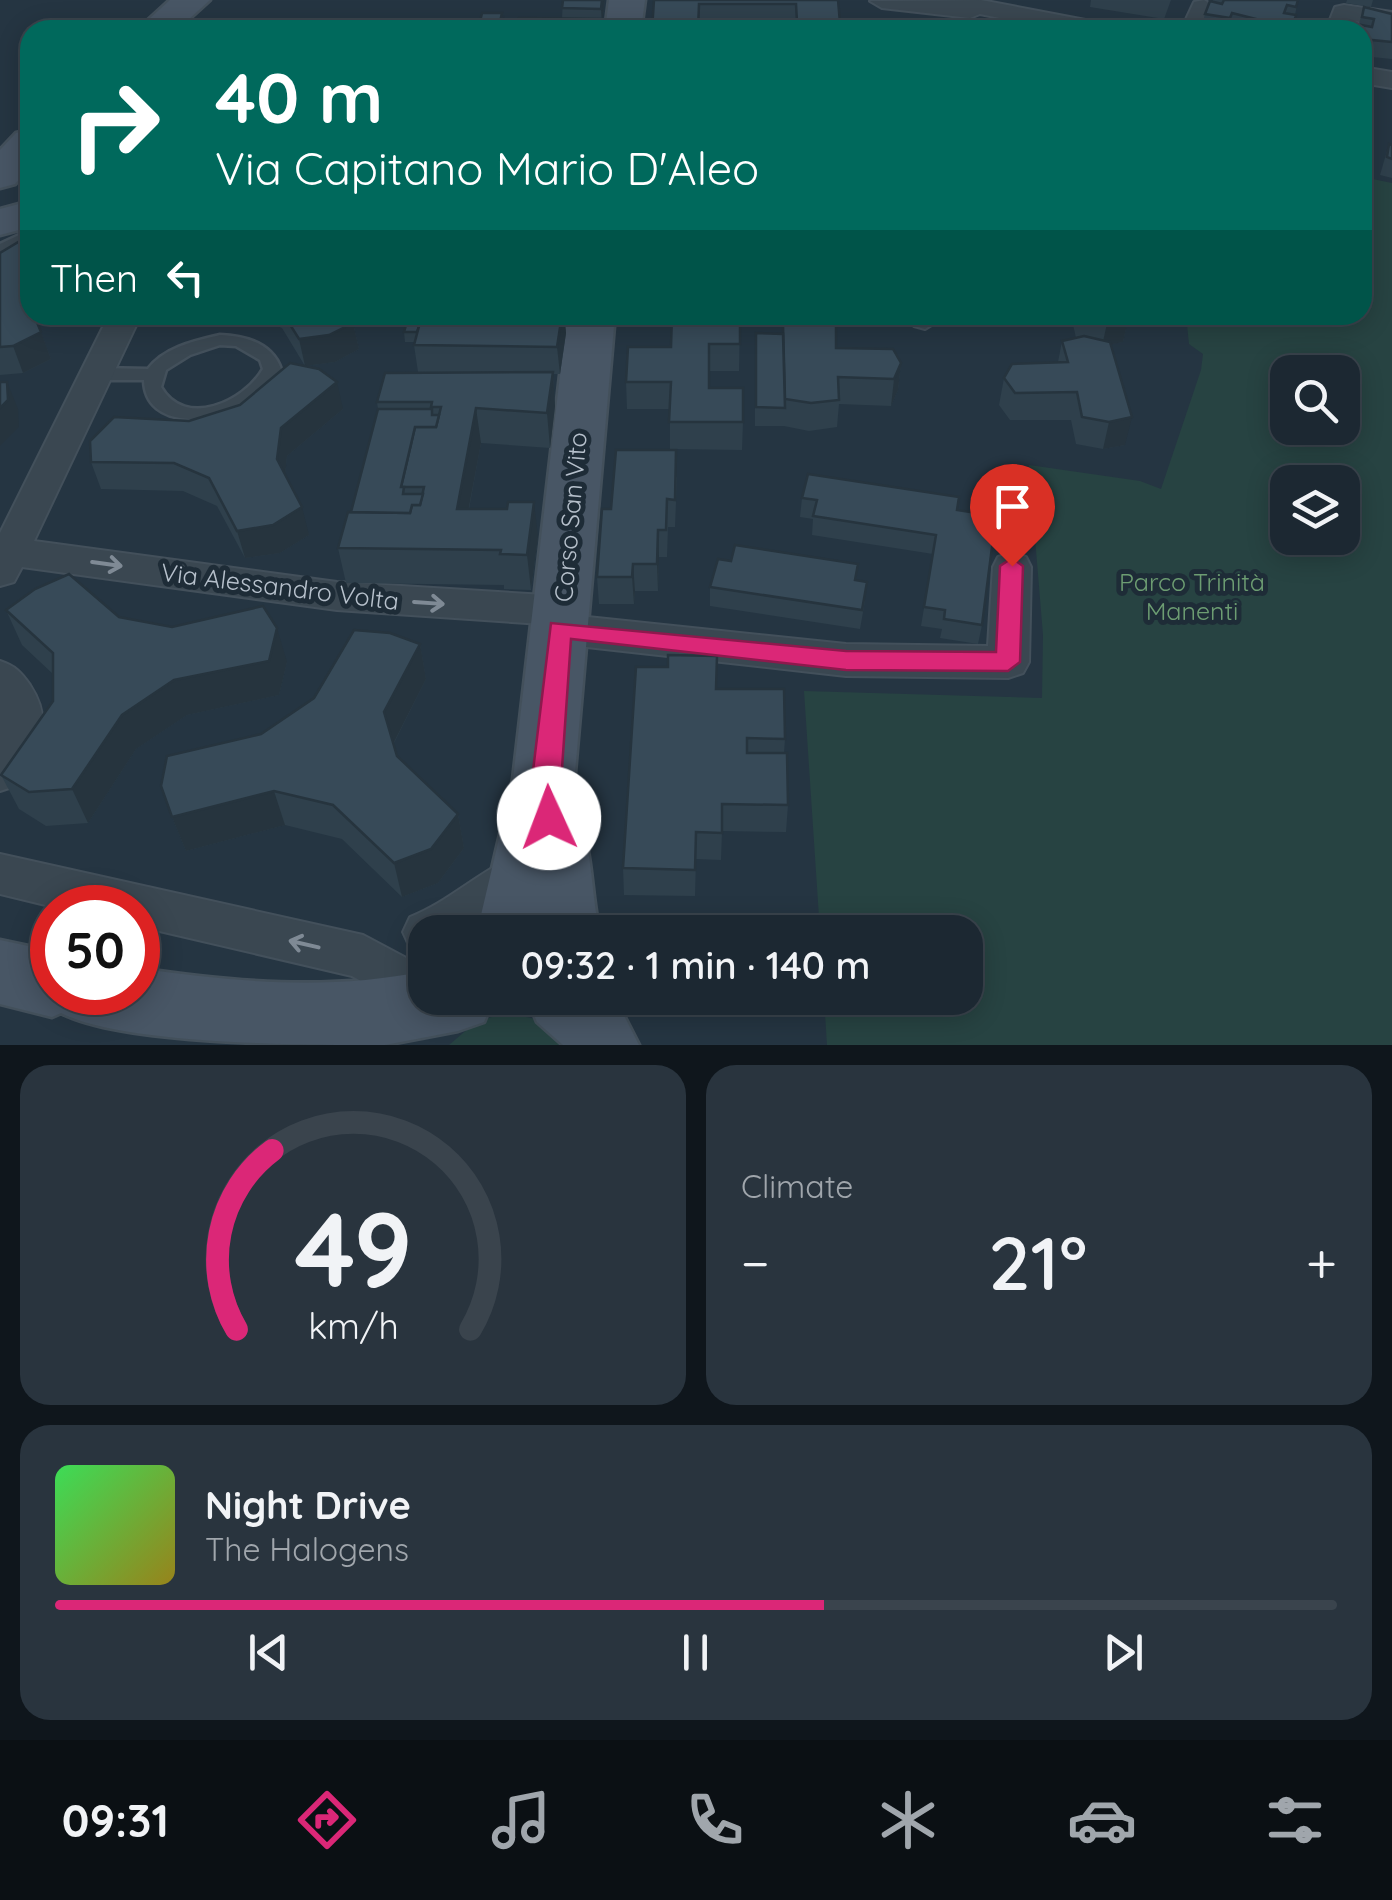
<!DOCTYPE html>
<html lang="en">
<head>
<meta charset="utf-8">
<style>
	:root { --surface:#1c2832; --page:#29343e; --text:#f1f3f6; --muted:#a0a6ac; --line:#3a444d; --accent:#db2777 }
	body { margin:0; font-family:Quicksand,sans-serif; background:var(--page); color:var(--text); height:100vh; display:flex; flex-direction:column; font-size:38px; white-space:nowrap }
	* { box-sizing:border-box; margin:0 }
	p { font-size:32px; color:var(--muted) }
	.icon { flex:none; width:55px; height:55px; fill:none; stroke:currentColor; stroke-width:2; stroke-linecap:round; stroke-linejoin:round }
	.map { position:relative; height:1045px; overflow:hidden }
	.sheet { display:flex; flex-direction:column; gap:20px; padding:20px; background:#0f161c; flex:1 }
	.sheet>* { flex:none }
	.banner { position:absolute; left:20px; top:20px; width:1352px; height:305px; border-radius:30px; box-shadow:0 5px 25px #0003,0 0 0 2px var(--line); background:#00695c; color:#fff; overflow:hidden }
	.controls { position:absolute; left:1270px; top:355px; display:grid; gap:20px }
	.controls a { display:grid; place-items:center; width:90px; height:90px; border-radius:20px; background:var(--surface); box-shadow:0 5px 25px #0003,0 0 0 2px var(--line); font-size:50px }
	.speed { position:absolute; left:30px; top:885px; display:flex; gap:20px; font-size:50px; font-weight:700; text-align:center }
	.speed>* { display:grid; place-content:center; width:130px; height:130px; border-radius:50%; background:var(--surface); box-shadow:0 5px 25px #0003,0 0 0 2px var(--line); line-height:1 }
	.speed .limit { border:15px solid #d22; background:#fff; color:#111 }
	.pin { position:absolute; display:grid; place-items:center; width:85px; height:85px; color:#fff; margin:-102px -42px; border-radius:50% 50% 50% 0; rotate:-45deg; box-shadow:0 0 10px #0007 }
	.pin .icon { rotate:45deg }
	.me { position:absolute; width:110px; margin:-55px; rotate:358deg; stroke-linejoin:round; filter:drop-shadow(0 0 8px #0008) }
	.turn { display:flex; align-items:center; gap:35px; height:210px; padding:0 30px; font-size:45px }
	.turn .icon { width:130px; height:130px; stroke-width:2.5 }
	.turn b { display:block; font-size:70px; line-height:85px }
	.then { display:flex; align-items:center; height:95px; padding:0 30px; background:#0003; gap:20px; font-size:38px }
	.big { font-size:75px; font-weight:600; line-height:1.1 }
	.sheet .card { flex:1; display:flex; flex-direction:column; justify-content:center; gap:15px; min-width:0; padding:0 35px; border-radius:30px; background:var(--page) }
	.sheet .dial { align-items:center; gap:0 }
	.dial svg { height:260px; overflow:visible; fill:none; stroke:var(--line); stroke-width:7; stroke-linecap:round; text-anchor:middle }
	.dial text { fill:var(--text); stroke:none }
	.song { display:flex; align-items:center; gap:30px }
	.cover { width:120px; height:120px; border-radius:15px; background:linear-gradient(135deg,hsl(130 70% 55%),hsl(50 70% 35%)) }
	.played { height:10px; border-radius:5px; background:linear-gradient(90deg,var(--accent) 60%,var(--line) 60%) }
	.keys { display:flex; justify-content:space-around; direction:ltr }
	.heat { display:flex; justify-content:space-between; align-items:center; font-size:55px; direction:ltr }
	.sheet .tiles { flex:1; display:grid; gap:20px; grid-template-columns:1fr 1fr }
	.card:last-child { grid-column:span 2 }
	.trip { position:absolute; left:408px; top:915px; width:575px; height:100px; border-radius:30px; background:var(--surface); box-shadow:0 5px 25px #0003,0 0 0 2px var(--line); font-weight:600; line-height:100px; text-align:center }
	.tabs { display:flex; height:160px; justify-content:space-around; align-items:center; background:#0b1014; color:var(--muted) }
	.tabs .icon { width:70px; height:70px }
	.tabs .active { color:var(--accent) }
	.tabs b { font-size:45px; color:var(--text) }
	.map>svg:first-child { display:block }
</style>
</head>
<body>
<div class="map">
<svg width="1392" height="1045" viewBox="0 0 1392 1045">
	<rect width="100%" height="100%" fill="#253542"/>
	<g fill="#274342" fill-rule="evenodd">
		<path d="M1363,177L1392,183V1045H827L824,998H965V932H820L804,691L1042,698L1043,635L1029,465L1140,481L1161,489L1201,370L1203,354L1189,344L1186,315H1362ZM1342,372V428H1288V372ZM1288,482H1342V538H1288Z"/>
		<path d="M507,1013L536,1019L563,1045H449L477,1021Z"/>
	</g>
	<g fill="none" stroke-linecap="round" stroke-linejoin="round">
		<g stroke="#43505b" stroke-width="5">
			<g id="lane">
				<path d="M30,230V241L0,256V244Z"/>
				<path d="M220,335C245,336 272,343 281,369C273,384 264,396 249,405C220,423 145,432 144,380H97L88,374L97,368L148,369C165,347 195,341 220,335ZM220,345L236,346L260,360L263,369C244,402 185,429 161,387L166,370L190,355Z"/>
			</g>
		</g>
		<g stroke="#43505b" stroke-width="4">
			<g id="street">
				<path d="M981,0L1096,22L1109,30H1058L980,14L970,18L882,8L870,1Z"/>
				<path d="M1204,0L1215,7L1207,30H1181L1194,2Z"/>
				<path d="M1344,5L1392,12V26L1354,21L1352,30H1326L1335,7Z"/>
				<path d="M1362,67L1392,72V88L1362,83Z"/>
				<path d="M109,315H141L34,541L337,582L561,596L575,601L581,611L578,616L846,644L988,646L993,567L998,557L1012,553L1026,557L1031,567L1029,662L1023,673L1008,678L846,676L560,644L546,640L540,629L542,624L337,610L22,567L14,582L0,586V533Z"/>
				<path d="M909,315H941V319L925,329L914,326Z"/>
				<path d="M0,661C15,666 21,672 30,685C55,723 39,751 15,786L0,791Z"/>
				<path d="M523,853L539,859L546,873L539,887L478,932H425V952L410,947L403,932L410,917C451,901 482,868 523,853Z"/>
				<path d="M0,854L363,935L425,968V998H448L442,1010L425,1017L352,976L138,926V908H58L0,894Z"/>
			</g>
		</g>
		<g stroke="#43505b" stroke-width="5">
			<g id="secondary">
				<path d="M170,0H210L177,30H137Z"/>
				<path d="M609,0H645L641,30H605Z"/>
				<path d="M30,130V167L15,184L0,188V150L16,133Z"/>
				<path d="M30,201V227L0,235V209Z"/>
				<path d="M567,315H615L572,807C594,838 590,894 600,932H477L513,779Z"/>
				<path d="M0,940L52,951V992H138V968C232,982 330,991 425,971V998H494L484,1022L458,1031L385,1045C307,1045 123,1045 61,1013L52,1017L0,1004Z"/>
				<path d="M527,998H615L639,1045H563L537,1022Z"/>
			</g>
		</g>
		<use href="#lane" fill="#3a4751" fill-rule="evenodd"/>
		<use href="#street" fill="#3a4751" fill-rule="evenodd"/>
		<use href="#secondary" fill="#485665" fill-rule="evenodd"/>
	</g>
	<g fill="#2f404c">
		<path d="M563,0H605L601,30H517V29L562,18Z"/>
		<path d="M654,0H838L840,30L699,28V30H652Z"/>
		<path d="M1091,0H1171L1164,19L1090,7Z"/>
		<path d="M1213,0H1298L1292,30H1201L1205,14Z"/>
		<path d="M1347,0H1373L1371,7L1346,3Z"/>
		<path d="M1364,7L1392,14V59L1362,56V30H1357Z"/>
		<path d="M1389,144L1392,145V178L1380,175Z"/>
		<path d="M0,253L37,322L51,359L23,373L0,375Z"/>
		<path d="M252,315H348L353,323L359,349L335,362L305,366L343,409L287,456L285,475L309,535L280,553L245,558L217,506L183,491L101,489L91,462L189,421L240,405L305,366L282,328Z"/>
		<path d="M511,315H564L566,333L560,374H553L555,406L550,448L481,443L469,509L538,537L531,590L504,589V585L346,583L338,548L351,512L378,409L377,402L418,372L414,345L415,342H405L404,332L494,317H510Z"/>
		<path d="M623,315H740L739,371H709V388L743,422L742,450L670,449V409H627L626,382L671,347L672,316Z"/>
		<path d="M843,315H913L912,317Z"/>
		<path d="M1011,315H1129L1123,342L1111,344L1125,445L1103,449L1076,444L1071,420H1010L999,405L1004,378L1058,362L1062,341L1076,338L1072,320L1015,321Z"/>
		<path d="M783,334L836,348L901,363L898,390L891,406L839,404L837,427L809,431L784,426H755V352Z"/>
		<path d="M677,477L675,527H668L667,557H659L658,591H635L634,604H599L597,577L611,509Z"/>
		<path d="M802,498L957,510L982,625L978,644L940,638L942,629L921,626L933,554L812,535L813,519L800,517Z"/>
		<path d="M731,561L858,564L856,580L865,601L860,629L710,606V587Z"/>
		<path d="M6,610L119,617L287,662L279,695L187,715L136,749L88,823L46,826L19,809L1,775L53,701V674L22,645Z"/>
		<path d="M420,644L426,679L394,743L397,756L458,814L464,848L438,883L402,897L342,839L285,825L186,851L172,817L261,734Z"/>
		<path d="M716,689L785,739L784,753L788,805L786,832L722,831L721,860L696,859L695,896L624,895L623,868Z"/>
	</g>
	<g fill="#26343e">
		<path d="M602,0H605L602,25L601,9Z"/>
		<path d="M502,13V21L504,15L505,24L503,30H498Z"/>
		<path d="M562,315H564L566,333L560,374L557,347Z"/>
		<path d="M1129,315L1123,342L1102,346L1108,319Z"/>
		<path d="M353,323L359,349L335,362L305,366L299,339Z"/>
		<path d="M41,332L51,359L23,373L13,346Z"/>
		<path d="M901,363L898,390L891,406L894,379Z"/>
		<path d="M553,372L555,406L550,448L547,413Z"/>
		<path d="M7,382L18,409L19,427L0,446V408Z"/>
		<path d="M337,382L343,409L287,456L284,487L277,459L281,428Z"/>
		<path d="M476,408L481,443L462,544L457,509Z"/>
		<path d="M1132,417L1125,445L1103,449L1109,422Z"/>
		<path d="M534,502L538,537L531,590L527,555Z"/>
		<path d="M302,507L309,535L280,553L245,558L237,531Z"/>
		<path d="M658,530L659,557L658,591L657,564Z"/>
		<path d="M633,564L635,591L634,604L632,577Z"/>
		<path d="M277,628L287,662L279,695L187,715L136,749L88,823L72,789L122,715L174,680Z"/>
		<path d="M420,644L426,679L392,746L384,712Z"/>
		<path d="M274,791L285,825L186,851L172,817Z"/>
		<path d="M458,814L464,848L438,883L402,897L394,863Z"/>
	</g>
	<g fill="#374a58" stroke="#26343e" stroke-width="2.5">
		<path d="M563,0H602L601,9L562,8Z"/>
		<path d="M654,0H838L840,23L797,22L796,4H699L698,30H652Z"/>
		<path d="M1224,0H1298L1296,7L1287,5L1284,13L1296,15L1292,28L1232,13L1230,18L1205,14L1210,1L1222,4Z"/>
		<path d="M1364,7L1392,14V42L1362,39V30H1360L1361,25L1372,27L1374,19L1362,17Z"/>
		<path d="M482,13H502L498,30H478Z"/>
		<path d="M519,18L600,19L599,30H552L517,29Z"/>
		<path d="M1389,144L1392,145V159L1387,157Z"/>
		<path d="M30,235V289L26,296L30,306V315H34L41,332L13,346L0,347V253Z"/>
		<path d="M284,315H348L353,323L329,335L299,339Z"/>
		<path d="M409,315H423L417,332H404Z"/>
		<path d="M422,315H492L491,317H510L511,315H562L557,347L414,345Z"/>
		<path d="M672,315H740V344H709V388H743V422H669L671,382H626L628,347H671Z"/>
		<path d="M1088,315H1128L1108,319Z"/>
		<path d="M811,321L836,325V348L893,349L901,363L894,379L838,377L839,400L811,403L785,399L783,325Z"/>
		<path d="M756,333L783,334L785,408L756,407Z"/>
		<path d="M1084,336L1110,342L1132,417L1109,422L1082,417L1077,392L1015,393L1004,378L1012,364L1068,362L1062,341Z"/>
		<path d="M290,363L319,369L337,382L281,428L277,459L302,507L273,525L237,531L209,478L174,463L91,462L90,441L114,417L189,421L240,405Z"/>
		<path d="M553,372L547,413L476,408L457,509H507L508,502H534L527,555L500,554L501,550L338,548L348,512L410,513L412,505H420L424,487H401L415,427H436L441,407H431L432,402H377L385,373Z"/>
		<path d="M0,382H7L8,400L0,408Z"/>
		<path d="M378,409H432V415H439L436,427H415L401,487H404L403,494H423L420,505H412L410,513L351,512Z"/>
		<path d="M616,450H676L675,500L667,499L666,530H658L657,564H633L632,577H597L602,509H611Z"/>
		<path d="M808,474L959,497L957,510L996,516L982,625L944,619L945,610L924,607L936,535L813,516L817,500L802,498Z"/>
		<path d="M735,545L858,564L855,580L867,582L862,610L710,587L718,559L731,561Z"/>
		<path d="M69,574L119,617L172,627L263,606L277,628L269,661L174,680L122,715L72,789L29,792L1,775L53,701V653L6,610L35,589Z"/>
		<path d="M354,630L390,633L420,644L384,712L397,756L458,814L431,849L394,863L333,805L274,791L172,817L161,786L167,756L261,734L314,698Z"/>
		<path d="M668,655L717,656L716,689H784L785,739L747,738V753H787L788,805L722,804V833L696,832L695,870L623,868L636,667H668Z"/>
	</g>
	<defs><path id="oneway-shaft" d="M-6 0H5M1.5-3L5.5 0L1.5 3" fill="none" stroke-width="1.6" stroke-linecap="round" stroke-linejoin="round" transform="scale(2.5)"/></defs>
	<g stroke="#7f8a95">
		<use href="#oneway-shaft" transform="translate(107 564) rotate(8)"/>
		<use href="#oneway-shaft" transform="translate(429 603) rotate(4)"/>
		<use href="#oneway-shaft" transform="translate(304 944) rotate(-167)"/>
	</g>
	<path fill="#db2777" stroke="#8e194d" stroke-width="2.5" d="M1012,558L1023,566L1020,662L1008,671L846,670L571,639L558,826H539L532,779L551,623L846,651L996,652L1000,566Z"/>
	<g text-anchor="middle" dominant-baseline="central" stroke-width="10" stroke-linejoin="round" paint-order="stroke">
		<g font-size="25" fill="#b7c1cc" stroke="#1e2c37">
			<text transform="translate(570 517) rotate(-85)">Corso San Vito</text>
			<text transform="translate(280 586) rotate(7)">Via Alessandro Volta</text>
		</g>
		<g font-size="25" fill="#6d9d72" stroke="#1e2c37">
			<text x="1192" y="581">Parco Trinità<tspan x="1192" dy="29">Manenti</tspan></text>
		</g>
	</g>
</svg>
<div class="controls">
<a><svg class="icon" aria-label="search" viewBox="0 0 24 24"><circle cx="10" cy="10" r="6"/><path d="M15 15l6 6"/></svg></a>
<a><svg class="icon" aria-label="layers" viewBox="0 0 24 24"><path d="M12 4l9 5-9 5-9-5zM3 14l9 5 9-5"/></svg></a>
</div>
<div class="speed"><div class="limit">50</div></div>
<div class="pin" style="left:1012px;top:566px;background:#d93025"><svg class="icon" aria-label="arrive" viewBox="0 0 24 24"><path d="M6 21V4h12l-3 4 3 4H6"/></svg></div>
<svg class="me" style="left:549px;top:818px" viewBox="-20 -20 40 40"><circle r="19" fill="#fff"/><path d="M0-13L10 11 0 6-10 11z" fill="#db2777"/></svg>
<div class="trip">09:32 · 1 min · 140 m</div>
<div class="banner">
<div class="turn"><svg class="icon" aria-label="right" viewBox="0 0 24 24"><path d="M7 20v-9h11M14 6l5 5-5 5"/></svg><div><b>40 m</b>Via Capitano Mario D'Aleo</div></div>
<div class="then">Then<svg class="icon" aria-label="left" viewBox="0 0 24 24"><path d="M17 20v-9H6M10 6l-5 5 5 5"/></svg></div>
</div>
</div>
<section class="sheet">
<div class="tiles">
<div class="card dial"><svg viewBox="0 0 100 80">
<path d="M14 69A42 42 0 1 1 86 69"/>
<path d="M14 69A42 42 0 0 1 25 14" stroke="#db2777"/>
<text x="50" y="56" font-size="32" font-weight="700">49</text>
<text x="50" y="72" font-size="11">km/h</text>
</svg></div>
<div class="card"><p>Climate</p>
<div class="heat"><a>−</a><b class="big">21°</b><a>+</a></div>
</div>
<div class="card">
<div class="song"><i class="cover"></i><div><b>Night Drive</b><p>The Halogens</p></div></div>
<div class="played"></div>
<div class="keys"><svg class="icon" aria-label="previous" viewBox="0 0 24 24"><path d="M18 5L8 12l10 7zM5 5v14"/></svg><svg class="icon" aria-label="pause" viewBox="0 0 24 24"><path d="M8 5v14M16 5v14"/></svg><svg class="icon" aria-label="next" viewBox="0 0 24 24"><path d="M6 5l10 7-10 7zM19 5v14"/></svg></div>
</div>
</div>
</section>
<nav class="tabs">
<b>09:31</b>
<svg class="icon active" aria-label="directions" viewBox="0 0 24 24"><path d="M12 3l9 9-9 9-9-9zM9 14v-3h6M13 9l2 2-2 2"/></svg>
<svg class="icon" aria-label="music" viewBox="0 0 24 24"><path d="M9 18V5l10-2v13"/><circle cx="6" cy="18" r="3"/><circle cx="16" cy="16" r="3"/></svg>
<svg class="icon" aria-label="phone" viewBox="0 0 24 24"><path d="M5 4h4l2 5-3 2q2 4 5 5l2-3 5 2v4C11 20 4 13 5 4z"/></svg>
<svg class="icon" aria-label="climate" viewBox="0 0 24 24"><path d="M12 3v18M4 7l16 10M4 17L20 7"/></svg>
<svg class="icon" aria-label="car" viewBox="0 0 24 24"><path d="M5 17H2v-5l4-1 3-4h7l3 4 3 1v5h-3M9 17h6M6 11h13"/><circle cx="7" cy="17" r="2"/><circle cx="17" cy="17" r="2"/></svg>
<svg class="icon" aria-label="filters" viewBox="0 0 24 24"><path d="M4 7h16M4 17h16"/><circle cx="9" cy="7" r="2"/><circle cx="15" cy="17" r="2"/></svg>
</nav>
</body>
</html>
